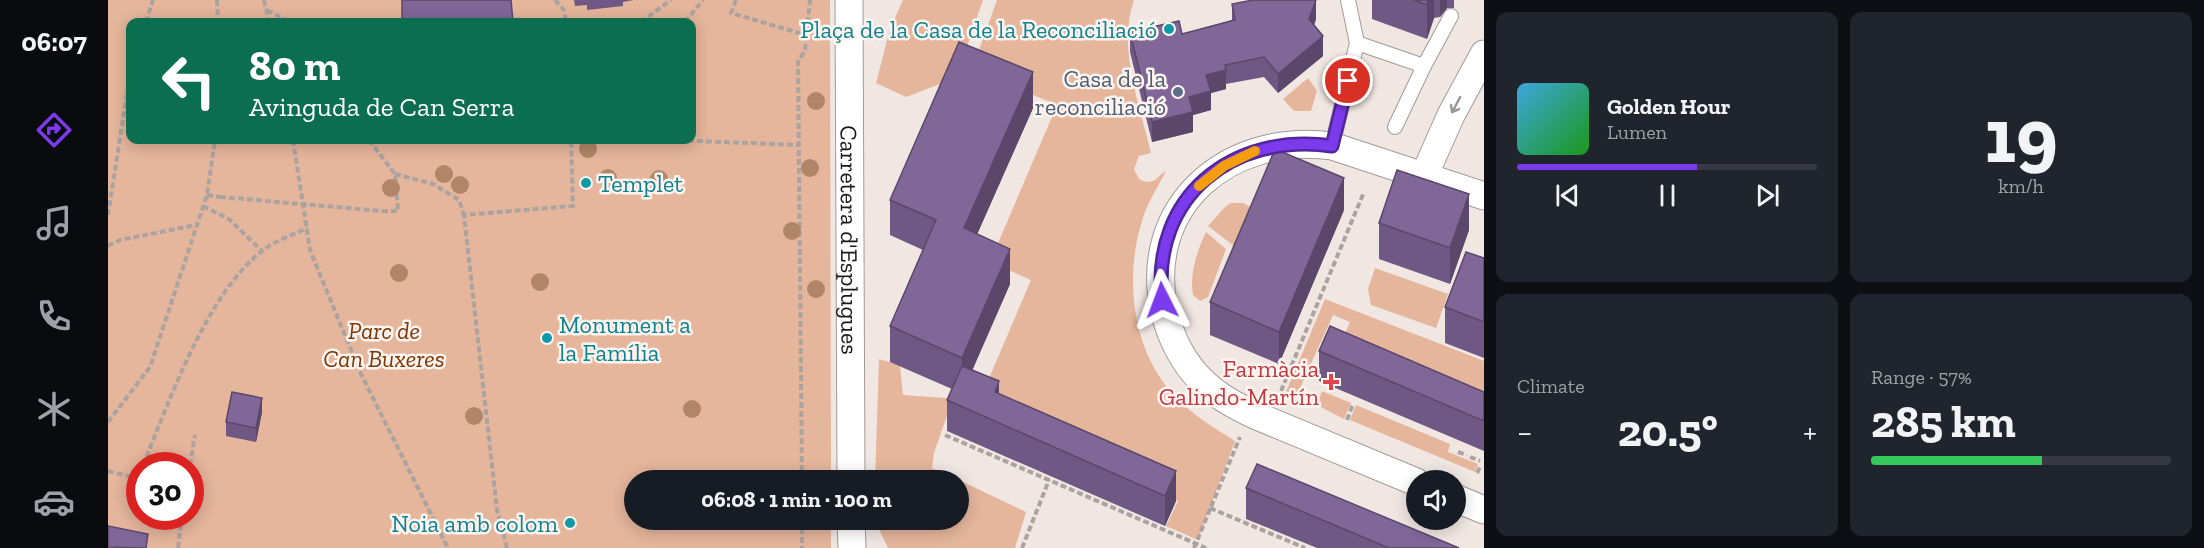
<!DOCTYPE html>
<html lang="en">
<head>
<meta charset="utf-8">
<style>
	:root { --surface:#171b24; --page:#20242c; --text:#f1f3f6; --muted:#9ea1a6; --line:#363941; --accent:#7c3aed }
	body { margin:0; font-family:"Zilla Slab",serif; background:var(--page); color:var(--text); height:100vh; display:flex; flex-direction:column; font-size:22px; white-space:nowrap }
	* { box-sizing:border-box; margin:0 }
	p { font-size:20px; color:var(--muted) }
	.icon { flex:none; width:33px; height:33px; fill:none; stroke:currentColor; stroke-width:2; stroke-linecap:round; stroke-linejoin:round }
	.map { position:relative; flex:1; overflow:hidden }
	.sheet { display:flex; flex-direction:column; gap:12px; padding:12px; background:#0d0f14; width:720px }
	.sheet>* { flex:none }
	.hud { position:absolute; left:18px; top:18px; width:570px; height:126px; border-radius:12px; box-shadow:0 3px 15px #0003; background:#0b6e4f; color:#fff; overflow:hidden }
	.tools { position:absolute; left:1298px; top:470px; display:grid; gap:12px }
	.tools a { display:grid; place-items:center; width:60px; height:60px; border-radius:50%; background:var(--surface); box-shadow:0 3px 15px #0003; font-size:30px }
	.speed { position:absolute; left:18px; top:452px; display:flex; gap:12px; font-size:30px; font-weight:700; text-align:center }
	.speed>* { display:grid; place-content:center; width:78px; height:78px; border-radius:50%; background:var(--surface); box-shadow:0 3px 15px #0003; line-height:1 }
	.speed .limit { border:9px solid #d22; background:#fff; color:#111 }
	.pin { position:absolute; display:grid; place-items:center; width:51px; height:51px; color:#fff; margin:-26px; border:3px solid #fff; border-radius:50%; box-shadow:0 2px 6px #0007 }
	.me { position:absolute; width:66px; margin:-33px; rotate:357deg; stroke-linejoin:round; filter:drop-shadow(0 0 4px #0008) }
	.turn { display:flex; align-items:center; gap:21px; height:126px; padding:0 24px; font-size:27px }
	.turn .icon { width:78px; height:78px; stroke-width:2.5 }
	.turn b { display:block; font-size:42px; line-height:51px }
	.big { font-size:45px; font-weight:700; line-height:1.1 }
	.sheet .widget { flex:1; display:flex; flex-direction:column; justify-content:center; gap:9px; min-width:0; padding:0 21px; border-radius:12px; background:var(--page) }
	.sheet .dial { align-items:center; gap:0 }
	.dial b { font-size:78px; line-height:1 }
	.song { display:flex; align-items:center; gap:18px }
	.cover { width:72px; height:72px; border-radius:9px; background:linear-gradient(135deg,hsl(200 70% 55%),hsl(120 70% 35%)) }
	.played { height:6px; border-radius:3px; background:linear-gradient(90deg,var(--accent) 60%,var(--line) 60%) }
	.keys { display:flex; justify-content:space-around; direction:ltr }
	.heat { display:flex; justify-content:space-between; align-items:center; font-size:33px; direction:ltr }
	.charge { height:9px; border-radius:4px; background:linear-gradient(90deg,#34c759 57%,var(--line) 0) }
	.sheet .tiles { flex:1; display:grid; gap:12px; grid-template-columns:repeat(2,1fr) }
	.trip { position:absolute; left:516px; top:470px; width:345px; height:60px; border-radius:30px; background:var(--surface); box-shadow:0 3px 15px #0003; font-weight:700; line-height:60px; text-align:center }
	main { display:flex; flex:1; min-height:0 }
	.dock { display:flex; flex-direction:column; width:108px; justify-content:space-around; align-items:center; background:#090b0e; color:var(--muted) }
	.dock .icon { width:42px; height:42px }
	.dock .current { color:var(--accent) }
	.dock b { font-size:27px; color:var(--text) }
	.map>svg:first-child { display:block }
</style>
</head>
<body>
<main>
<nav class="dock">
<b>06:07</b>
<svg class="icon current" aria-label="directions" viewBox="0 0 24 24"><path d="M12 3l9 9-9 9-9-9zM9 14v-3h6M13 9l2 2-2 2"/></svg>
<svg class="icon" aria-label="music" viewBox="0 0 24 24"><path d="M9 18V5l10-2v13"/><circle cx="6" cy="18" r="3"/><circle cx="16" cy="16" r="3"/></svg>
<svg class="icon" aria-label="phone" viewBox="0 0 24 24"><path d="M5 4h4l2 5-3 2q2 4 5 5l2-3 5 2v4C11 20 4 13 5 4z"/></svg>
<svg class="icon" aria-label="climate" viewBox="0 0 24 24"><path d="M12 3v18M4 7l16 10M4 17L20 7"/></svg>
<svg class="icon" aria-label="car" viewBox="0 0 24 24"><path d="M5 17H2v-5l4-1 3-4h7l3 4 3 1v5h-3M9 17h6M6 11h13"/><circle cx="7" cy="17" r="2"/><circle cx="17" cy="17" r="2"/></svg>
</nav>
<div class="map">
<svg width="1376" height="548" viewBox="0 0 1376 548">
	<rect width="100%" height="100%" fill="#f1e7e2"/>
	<g fill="#e5b59c" fill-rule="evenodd">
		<path d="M0,0H722L723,480H526V519H723V548H0ZM22,22H584V140H22ZM32,465H82V516H32Z"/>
		<path d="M795,0H875L853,64L845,79L798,97L768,83L782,29Z"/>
		<path d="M889,0H1026C1009,48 1032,105 1043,153L1031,156L1026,169L1031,179C1046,187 1049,176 1058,171C1050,187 1039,203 1034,221C1016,278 1024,353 1068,397C1085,415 1106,428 1127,441L1090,540L1058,526L1070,501L1042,488L876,390L923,280L882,262L949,105L864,69Z"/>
		<path d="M1200,78L1209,91L1203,111H1186L1175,99Z"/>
		<path d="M1123,203H1135L1146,209L1130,249L1100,226L1118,206Z"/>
		<path d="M1098,232L1118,249L1100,297L1092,301L1085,295C1081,276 1089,250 1098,232Z"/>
		<path d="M1267,268L1340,294L1328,328L1263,305L1260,289Z"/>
		<path d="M1217,299L1376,361V405L1232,345L1242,322L1225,315L1187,399L1177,394Z"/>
		<path d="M771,359L792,365L795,395L839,398L842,407L826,453L824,468L850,480H767Z"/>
		<path d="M1214,391L1243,403L1236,419L1209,405Z"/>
		<path d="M1248,405L1342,444L1340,452L1370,464L1367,472L1242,420Z"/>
		<path d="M851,480L918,512L907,548H780L766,519H850Z"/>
	</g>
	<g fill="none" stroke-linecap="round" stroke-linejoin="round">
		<g stroke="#a39a96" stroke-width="16">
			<g id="service">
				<path d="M1249,43L1316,66L1343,16"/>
				<path d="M1287,127L1316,66"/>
				<path d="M1224,146L1249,43L1240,0"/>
			</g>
		</g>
		<g stroke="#a39a96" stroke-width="29">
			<g id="minor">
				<path id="s1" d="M741,0L743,480"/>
				<path d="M1316,176L1343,115L1376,54"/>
				<path d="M1308,482L1149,416C1129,407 1110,397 1095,382C1075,363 1062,336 1056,310C1034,203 1123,132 1224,146L1376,196"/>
				<path d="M1347,498L1376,510"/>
				<path d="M743,519L744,548"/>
			</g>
		</g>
		<g stroke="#aba39f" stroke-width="4" stroke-dasharray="6 3" stroke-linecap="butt">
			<path d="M109,0L110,22"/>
			<path d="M156,0L161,22"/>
			<path d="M447,0L456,10L458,22"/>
			<path d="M628,0L623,13L698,35"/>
			<path d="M159,10L182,22"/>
			<path d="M38,22L45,0"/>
			<path d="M533,22L563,0"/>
			<path d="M577,22L595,0"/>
			<path d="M185,140L202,250L252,372L340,548"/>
			<path d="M261,140L287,174L290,211H274"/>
			<path d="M562,140L692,145"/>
			<path d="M287,174L325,184L351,200L356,215"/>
			<path d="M99,195L112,197"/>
			<path d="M95,206L121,219L154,251"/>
			<path d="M0,215L22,74"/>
			<path d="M0,246L12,240L88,225"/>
			<path d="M1173,391L1256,192"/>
			<path d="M1239,420L1245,404"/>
			<path d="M0,422L42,367L99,195L107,140"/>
			<path d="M837,435L1098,548"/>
			<path d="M1350,452L1359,455"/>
			<path d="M1362,457L1372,461"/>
			<path d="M35,465C62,400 98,295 154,251C166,241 185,235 199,228"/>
			<path d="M82,465L87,435"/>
			<path d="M0,471L32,479"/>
			<path d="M1369,473L1372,467"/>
			<path d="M694,480L690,62L697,50L702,0"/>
			<path d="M1102,508L1197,548"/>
			<path d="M694,519V548"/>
			<path d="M70,548L74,516"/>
			<path d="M399,548L389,510L356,215L465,206L463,140"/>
			<path d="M914,548L941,480"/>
			<path d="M1086,548L1132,437"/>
		</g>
		<use href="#service" stroke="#fff" stroke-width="14"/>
		<use href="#minor" stroke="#fff" stroke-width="27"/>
		<path stroke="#aba39f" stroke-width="4" stroke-dasharray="6 3" stroke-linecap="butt" d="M112,197L274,211"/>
	</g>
	<g fill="#b18668">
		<circle cx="708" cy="101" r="9"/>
		<circle cx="480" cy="149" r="9"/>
		<circle cx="702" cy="168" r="9"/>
		<circle cx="336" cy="174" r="9"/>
		<circle cx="500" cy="178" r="9"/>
		<circle cx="551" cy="179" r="9"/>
		<circle cx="352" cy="185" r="9"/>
		<circle cx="283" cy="188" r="9"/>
		<circle cx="684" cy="231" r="9"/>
		<circle cx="291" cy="273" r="9"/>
		<circle cx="432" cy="282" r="9"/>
		<circle cx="708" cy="289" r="9"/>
		<circle cx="584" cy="409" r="9"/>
		<circle cx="366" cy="416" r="9"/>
	</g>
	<g fill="#6f5883">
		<path d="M466,0H526L515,2V6L479,10V5L467,6Z"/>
		<path d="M1264,0H1346V8H1339L1332,17L1326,18L1319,39L1264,19Z"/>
		<path d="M1124,4L1208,19L1206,25L1215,56L1170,93L1156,77L1118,84V89L1103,93V110L1085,115V132L1044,142L1022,52V32L1074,34L1124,20Z"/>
		<path d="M925,108L869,234L902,284L864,370L891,394L1068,501L1057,526L839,431V400L844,389L782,362V326L815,250L782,235V200Z"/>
		<path d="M1236,210L1171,364L1102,335V302Z"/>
		<path d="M1271,223L1361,230L1342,284L1271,259Z"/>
		<path d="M1376,258V358L1337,343V307Z"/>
		<path d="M1211,351L1376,392V451L1211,381Z"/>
		<path d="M154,412L148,442L118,436V422Z"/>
		<path d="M1138,488L1351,548H1209L1138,519Z"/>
	</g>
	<g fill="#5a476a">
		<path d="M1208,0V19L1201,39V19Z"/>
		<path d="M1320,0H1326V18L1319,39V5Z"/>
		<path d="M1332,0H1339V8L1332,17Z"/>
		<path d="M1215,36V56L1170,93V74Z"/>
		<path d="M1118,70V89L1103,93V110L1085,115V132L1044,142V122L1081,97L1098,75Z"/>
		<path d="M925,72V108L856,264V228Z"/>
		<path d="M1236,178V210L1171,364V332Z"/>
		<path d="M1361,194V230L1342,284V248Z"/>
		<path d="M902,249V284L854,394V358Z"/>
		<path d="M891,381V412L887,422V392Z"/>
		<path d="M154,398V412L148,442V428Z"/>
		<path d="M1068,471V501L1057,526V496Z"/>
	</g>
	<g fill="#816698" stroke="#5a476a" stroke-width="1.5">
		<path d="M294,0H403L405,22H294Z"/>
		<path d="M1145,0H1208L1201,19L1215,36L1170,74L1156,57L1117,65L1118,70L1098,75L1103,91L1081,97L1085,112L1044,122L1022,32L1071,21L1074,34L1127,20L1124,4Z"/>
		<path d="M1306,0H1320L1319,5Z"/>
		<path d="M851,42L925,72L856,228L902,249L854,358L782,326L828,220L782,200Z"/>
		<path d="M1167,149L1236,178L1171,332L1102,302Z"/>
		<path d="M1289,170L1361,194L1342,248L1271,223Z"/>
		<path d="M1358,252L1376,258V322L1337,307Z"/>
		<path d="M1222,326L1376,392V421L1211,351Z"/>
		<path d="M854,366L891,381L887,392L1068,471L1057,496L839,400Z"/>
		<path d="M124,392L154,398L148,428L118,422Z"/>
		<path d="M1149,464L1351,548H1281L1138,488Z"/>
		<path d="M0,526L40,534L38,548L0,547Z"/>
	</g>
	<defs><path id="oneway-shaft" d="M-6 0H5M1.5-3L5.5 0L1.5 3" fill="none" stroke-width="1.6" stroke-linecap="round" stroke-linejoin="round" transform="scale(1.5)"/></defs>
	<use stroke="#999797" href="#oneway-shaft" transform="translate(1348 105) rotate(118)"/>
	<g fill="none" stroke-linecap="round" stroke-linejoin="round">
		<g stroke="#51269a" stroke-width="15">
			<path id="route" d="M1054,300C1043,196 1125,132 1224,146L1240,81"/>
		</g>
		<use href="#route" stroke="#7c3aed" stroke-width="10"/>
		<path stroke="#f59e0b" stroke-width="10" d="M1091,186L1116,166L1147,151"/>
	</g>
	<g fill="#0f9aa8" stroke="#fef4f0" stroke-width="2">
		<circle cx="1061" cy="29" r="6"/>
		<circle cx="478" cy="183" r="6"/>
		<circle cx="439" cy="338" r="6"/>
		<circle cx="462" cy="523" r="6"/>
	</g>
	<circle fill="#5c6f8a" stroke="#fef4f0" stroke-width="2" cx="1070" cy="92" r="6"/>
	<path fill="#e0444e" stroke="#fef4f0" stroke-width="2" d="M1220 373h6v6h6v6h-6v6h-6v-6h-6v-6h6z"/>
	<g text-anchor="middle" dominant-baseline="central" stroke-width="5" stroke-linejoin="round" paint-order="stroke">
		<g font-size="24" fill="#0d838f" stroke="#fef4f0" text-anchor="end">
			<text x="1049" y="29">Plaça de la Casa de la Reconciliació</text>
			<text x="490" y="183" text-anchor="start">Templet</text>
			<text x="451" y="324" text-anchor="start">Monument a<tspan x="451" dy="28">la Família</tspan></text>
			<text x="450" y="523">Noia amb colom</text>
		</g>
		<g font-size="24" fill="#4e5e75" stroke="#fef4f0" text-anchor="end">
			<text x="1058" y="78">Casa de la<tspan x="1058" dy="28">reconciliació</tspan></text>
		</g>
		<g font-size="24" fill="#1c1817" stroke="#fef4f0">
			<text stroke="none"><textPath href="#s1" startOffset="240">Carretera d'Esplugues</textPath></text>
		</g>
		<g font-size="24" font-style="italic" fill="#7c3705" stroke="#fef4f0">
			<text x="276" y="330">Parc de<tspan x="276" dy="28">Can Buxeres</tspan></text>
		</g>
		<g font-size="24" fill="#be3a42" stroke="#fef4f0" text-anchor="end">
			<text x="1211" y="368">Farmàcia<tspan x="1211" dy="28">Galindo-Martín</tspan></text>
		</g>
	</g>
</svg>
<div class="tools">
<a><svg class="icon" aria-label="sound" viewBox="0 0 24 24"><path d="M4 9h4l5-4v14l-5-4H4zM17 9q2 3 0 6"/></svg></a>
</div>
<div class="speed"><div class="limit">30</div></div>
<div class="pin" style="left:1240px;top:81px;background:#d93025"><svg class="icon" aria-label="arrive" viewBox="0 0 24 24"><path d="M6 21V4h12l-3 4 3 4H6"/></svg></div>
<svg class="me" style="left:1054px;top:300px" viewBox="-20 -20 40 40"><path d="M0-17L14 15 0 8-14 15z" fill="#7c3aed" stroke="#fff" stroke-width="4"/></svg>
<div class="trip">06:08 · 1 min · 100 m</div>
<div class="hud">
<div class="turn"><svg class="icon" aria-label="left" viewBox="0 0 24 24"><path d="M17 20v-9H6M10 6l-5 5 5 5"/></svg><div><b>80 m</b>Avinguda de Can Serra</div></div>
</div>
</div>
<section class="sheet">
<div class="tiles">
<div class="widget">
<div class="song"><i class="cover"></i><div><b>Golden Hour</b><p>Lumen</p></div></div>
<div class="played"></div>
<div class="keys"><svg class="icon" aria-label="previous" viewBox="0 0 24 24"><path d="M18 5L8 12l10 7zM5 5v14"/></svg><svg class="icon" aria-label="pause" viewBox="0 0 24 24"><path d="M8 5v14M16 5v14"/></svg><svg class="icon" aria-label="next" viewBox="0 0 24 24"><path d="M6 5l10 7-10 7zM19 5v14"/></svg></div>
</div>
<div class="widget dial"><b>19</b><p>km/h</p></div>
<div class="widget"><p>Climate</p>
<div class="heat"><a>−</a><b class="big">20.5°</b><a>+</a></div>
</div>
<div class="widget"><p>Range · 57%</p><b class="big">285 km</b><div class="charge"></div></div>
</div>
</section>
</main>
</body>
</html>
